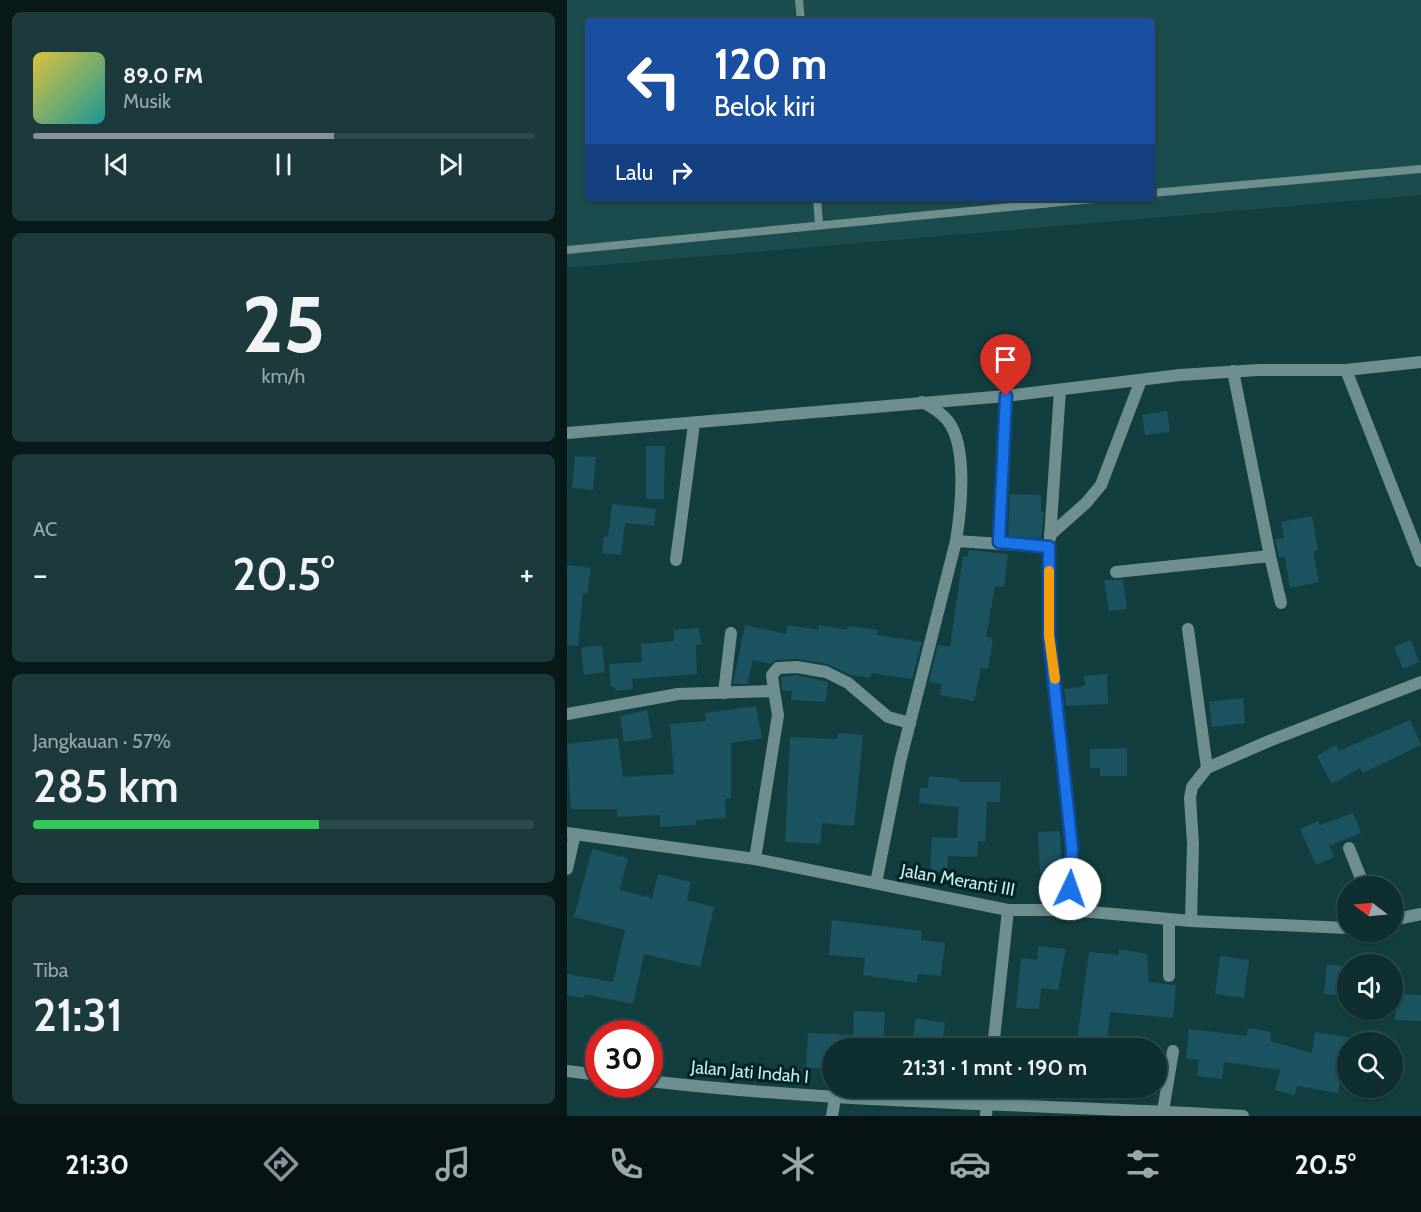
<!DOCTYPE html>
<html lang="id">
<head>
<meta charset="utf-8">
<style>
	:root { --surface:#0e2e2f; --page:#1c3a3b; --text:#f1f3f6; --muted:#9ba8aa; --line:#2e4a4b; --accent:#8c9099 }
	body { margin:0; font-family:Cabin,sans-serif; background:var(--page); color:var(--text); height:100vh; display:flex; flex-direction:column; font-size:22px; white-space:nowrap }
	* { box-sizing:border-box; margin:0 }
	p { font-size:20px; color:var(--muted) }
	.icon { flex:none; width:33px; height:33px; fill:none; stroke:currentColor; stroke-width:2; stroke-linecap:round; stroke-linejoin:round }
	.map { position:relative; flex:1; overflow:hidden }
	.drawer { display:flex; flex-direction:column; gap:12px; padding:12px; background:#08191a; width:567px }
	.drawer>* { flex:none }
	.banner { position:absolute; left:18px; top:18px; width:570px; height:183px; border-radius:6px; box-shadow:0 2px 4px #0004,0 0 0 2px var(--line); background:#1a4fa0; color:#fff; overflow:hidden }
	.needle { width:39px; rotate:286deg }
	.tools { position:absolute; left:770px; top:876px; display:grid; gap:12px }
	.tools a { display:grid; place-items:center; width:66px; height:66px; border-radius:50%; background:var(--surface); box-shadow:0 2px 4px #0004,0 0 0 2px var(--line); font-size:30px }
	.speed { position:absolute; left:18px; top:1020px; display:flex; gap:12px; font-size:30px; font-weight:700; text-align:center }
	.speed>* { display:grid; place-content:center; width:78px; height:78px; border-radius:50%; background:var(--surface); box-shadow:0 2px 4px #0004,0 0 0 2px var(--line); line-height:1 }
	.speed .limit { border:9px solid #d22; background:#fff; color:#111 }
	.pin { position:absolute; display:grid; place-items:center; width:51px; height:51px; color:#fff; margin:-62px -26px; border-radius:50% 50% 50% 0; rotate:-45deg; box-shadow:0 0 6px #0007 }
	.pin .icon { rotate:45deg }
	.me { position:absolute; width:66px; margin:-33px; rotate:3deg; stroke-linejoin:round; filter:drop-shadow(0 0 4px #0008) }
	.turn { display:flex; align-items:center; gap:21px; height:126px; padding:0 30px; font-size:27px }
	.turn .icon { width:78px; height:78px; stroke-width:2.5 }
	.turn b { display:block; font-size:42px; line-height:51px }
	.then { display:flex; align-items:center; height:57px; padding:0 30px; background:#0003; gap:12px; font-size:22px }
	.big { font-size:45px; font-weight:600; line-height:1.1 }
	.drawer .card { flex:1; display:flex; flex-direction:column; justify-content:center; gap:9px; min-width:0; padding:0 21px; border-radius:9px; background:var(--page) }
	.drawer .dial { align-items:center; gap:0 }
	.dial b { font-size:78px; line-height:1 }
	.song { display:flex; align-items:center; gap:18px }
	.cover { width:72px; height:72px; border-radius:9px; background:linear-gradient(135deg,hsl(50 70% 55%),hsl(180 70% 35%)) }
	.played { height:6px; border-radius:3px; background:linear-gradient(90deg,var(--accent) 60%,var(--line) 60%) }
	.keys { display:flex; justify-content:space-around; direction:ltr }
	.heat { display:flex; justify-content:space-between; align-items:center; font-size:33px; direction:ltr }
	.charge { height:9px; border-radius:4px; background:linear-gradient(90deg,#34c759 57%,var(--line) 0) }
	.trip { position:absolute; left:255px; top:1038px; width:345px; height:60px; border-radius:30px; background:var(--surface); box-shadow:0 2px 4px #0004,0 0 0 2px var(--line); font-weight:600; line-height:60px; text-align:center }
	.tab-bar { display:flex; height:96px; justify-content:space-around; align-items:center; background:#061213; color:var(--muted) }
	.tab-bar .icon { width:42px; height:42px }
	.tab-bar .current { color:var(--accent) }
	.tab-bar b { font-size:27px; color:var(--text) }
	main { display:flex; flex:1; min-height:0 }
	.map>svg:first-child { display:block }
</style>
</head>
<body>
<main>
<section class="drawer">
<div class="card">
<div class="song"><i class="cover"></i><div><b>89.0 FM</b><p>Musik</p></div></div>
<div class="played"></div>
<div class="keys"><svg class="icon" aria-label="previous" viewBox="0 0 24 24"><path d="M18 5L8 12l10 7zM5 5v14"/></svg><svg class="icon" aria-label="pause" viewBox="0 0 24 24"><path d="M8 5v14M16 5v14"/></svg><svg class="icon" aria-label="next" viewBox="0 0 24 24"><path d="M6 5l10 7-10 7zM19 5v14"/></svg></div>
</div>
<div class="card dial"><b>25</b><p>km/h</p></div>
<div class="card"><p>AC</p>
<div class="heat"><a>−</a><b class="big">20.5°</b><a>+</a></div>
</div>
<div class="card"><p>Jangkauan · 57%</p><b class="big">285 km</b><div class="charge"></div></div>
<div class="card"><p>Tiba</p><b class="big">21:31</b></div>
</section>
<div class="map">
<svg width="854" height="1116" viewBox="0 0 854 1116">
	<rect width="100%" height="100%" fill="#133e3f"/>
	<path fill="#1a4c4e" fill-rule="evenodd" d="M0,0H854V195L0,268ZM21,21H585V198H21Z"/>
	<g fill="#1b5361">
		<path d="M600,411L603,432L578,435L575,415Z"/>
		<path d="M79,446H98L97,499H79Z"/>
		<path d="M8,456L29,457L26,490L5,488Z"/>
		<path d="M443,494L474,495V512H477L474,538L441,536Z"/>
		<path d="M45,504L89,509L87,526L58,523L54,555L35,553L37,536L41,537Z"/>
		<path d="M745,516L751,550L746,551L752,582L723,588L718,557L712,558L708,539L717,538L714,522Z"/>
		<path d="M402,550L441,554L437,587L428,586L419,637L426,638L421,669L414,668L407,701L373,695L375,684L362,682L371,645L383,647L396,556L401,557Z"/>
		<path d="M0,565L24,568L20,594L16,593L11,646L0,645Z"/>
		<path d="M537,580H556L560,609L542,611Z"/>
		<path d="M178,625L219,634L220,625L251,630L252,625L280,630L281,626L311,630L310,635L355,642L345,679L304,673L303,678L283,675L261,664L230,659L210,660L203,664L186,660L180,684H166Z"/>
		<path d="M132,628L134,645H129L130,674L65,679L66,689L49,691L48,687H44L42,664L75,662L74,644L107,641L106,630Z"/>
		<path d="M844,640L852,662L836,669L827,647Z"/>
		<path d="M35,645L38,672L17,675L14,648Z"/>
		<path d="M540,674L541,704L499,706L497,689L518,686L517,676Z"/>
		<path d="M230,675L261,682L259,702L224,700L225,691L215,690L214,677Z"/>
		<path d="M676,698L678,723L645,727L642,702Z"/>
		<path d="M189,706L195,738L164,743V798L158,799L159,818L129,820V825L93,827V815L50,817V809H4L0,744L51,738L56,777L107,774L103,724L139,721L138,713Z"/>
		<path d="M80,710L85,738L57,742L53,716Z"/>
		<path d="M843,720L854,745L796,773L793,768L765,784L750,756L769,745L772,751Z"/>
		<path d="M271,733L296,735L287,826L255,823L253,844L218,842L223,737L270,739Z"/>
		<path d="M560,748V776H533V768H523V749Z"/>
		<path d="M362,776L392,779V782H434L433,802H420L418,842L411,841L410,857L381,856L380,872L363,871L365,837L390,838L392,807L352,803L353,788H361Z"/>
		<path d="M786,813L794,833L762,846L767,857L749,865L733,829L751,821L753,825Z"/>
		<path d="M493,831L495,872L473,873L471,832Z"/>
		<path d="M25,849L61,858L53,890L85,898L91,874L124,882L120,900L147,907L133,967L77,954L66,1004L18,994L17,998L0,995V974L46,982L58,930L7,917Z"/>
		<path d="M265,920L355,931L354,940L378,943L374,976L351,974L350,983L296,975L298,958L262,955Z"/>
		<path d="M471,946L499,949L491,990L474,988L472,1009L449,1008L454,958L470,960Z"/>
		<path d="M552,949L580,954L582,982L609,985L606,1018L543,1012L540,1042L533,1041L532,1048H509L522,952L552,955Z"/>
		<path d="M653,956L682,960L677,998L648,994Z"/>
		<path d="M760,964L780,967V996L757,994Z"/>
		<path d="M829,994L854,995V1021L828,1020Z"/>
		<path d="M287,1011L318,1012L316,1048H266V1069L239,1068L241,1033L286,1035Z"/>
		<path d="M349,1018L378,1023L374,1048H344Z"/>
		<path d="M681,1028L704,1032L703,1041L745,1053L748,1032L780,1037L771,1093L730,1086L728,1095L708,1090L713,1070L657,1062L655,1079L630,1076L632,1060L619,1058L622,1029L680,1036Z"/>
	</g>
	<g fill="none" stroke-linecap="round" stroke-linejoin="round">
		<g stroke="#6f8e8f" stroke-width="8">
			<path d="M232,0L234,21"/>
			<path d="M585,193L854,169"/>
			<path d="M250,198L252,225"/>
			<path d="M0,250L537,198"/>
		</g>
		<g stroke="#6f8e8f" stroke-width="12">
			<path d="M779,370L854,561"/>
			<path d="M355,402C365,407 374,412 381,421C401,447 394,510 389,541"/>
			<path d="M0,433L439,396L613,375L691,370H779L854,362"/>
			<path d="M483,535L519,503L534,485L574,380"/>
			<path d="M483,538L493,390"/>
			<path d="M432,542L439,396"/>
			<path d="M703,556L714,603"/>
			<path d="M109,560L127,424"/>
			<path d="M549,572L703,556L666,371"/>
			<path d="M621,629L640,768"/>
			<path d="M207,691L205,675L211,668L230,667L259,672L281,683L321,717L343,723"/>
			<path d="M157,693L164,633"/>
			<path d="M0,714L111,694L207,691L211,715L188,859"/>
			<path d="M0,833L188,859L441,910H502L624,921L780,928"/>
			<path d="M782,848L797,886"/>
			<path d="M0,869L8,834"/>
			<path d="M309,883L333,762L389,541L482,547V635L505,848L502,910"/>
			<path d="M825,920L854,914"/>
			<path d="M624,921L626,844L623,798L625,787L640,768L702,741L854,682"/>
			<path d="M602,976V920"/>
			<path d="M426,1048L441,910"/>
			<path d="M0,1071L32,1075"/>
			<path d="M82,1081C280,1104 479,1104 676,1116"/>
			<path d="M596,1111L606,1051"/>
			<path d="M265,1116L268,1098"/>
			<path d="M419,1116L421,1088"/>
		</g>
	</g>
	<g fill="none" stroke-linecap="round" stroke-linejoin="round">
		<g stroke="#114b97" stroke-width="15">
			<path id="route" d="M439,396L432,542L482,547V635L505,848L503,889"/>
		</g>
		<use href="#route" stroke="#1a73e8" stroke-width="10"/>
		<path stroke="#f59e0b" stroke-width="10" d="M482,571V635L488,679"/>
	</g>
	<g text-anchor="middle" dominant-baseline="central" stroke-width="6" stroke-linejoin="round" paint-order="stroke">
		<g font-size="18" fill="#c7eced" stroke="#012325">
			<text transform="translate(391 880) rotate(10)">Jalan Meranti III</text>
			<text transform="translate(183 1072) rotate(5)">Jalan Jati Indah I</text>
		</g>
	</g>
</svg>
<div class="tools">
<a><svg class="needle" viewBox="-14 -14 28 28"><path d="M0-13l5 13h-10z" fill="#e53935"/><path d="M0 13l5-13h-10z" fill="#9ba8aa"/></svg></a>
<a><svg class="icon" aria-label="sound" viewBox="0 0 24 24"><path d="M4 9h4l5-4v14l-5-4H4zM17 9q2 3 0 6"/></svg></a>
<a><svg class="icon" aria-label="search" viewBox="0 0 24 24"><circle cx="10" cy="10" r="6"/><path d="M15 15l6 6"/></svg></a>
</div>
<div class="speed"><div class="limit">30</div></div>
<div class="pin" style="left:439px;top:396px;background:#d93025"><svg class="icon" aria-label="arrive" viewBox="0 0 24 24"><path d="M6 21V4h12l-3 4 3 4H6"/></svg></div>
<svg class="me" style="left:503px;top:889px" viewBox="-20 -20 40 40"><circle r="19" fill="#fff"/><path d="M0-13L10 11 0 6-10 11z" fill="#1a73e8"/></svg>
<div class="trip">21:31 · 1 mnt · 190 m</div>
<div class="banner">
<div class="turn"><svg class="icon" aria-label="left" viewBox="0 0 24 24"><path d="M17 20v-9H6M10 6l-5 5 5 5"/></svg><div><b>120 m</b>Belok kiri</div></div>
<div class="then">Lalu<svg class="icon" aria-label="right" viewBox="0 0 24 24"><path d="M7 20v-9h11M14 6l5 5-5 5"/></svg></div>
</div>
</div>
</main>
<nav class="tab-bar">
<b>21:30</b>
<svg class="icon current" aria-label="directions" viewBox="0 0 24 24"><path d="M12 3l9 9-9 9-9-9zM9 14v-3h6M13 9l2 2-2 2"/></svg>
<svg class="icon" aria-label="music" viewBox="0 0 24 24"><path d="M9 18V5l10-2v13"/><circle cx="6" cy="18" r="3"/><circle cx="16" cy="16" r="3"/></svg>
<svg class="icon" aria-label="phone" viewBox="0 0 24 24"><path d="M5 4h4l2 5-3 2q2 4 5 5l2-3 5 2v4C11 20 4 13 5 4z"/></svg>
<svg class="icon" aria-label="climate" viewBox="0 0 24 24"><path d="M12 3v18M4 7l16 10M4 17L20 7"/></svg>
<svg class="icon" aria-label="car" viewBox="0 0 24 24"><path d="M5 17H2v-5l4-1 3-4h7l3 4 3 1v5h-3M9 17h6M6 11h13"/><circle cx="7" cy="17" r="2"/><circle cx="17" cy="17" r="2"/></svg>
<svg class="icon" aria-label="filters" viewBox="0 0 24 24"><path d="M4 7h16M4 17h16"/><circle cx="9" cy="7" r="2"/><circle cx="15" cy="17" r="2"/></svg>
<b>20.5°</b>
</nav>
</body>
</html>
